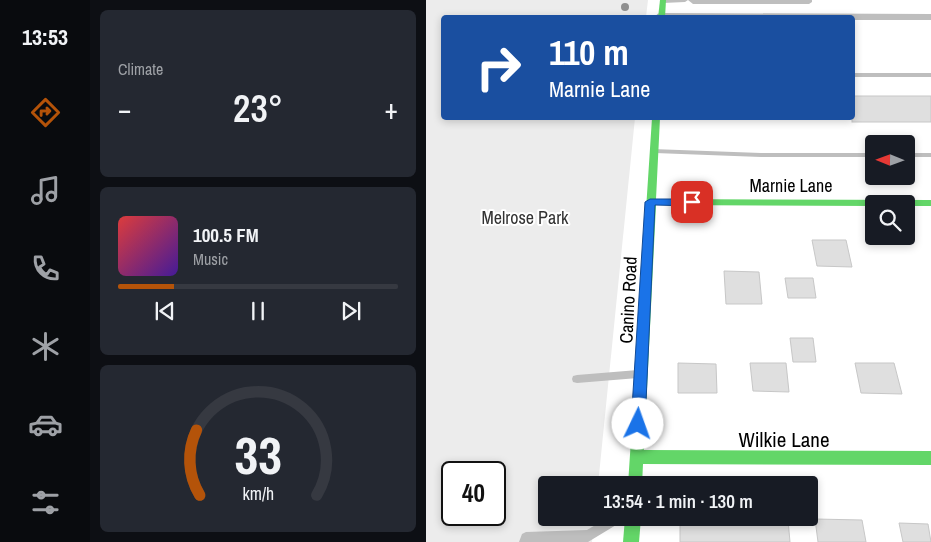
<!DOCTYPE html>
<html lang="en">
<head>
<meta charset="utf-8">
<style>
	:root { --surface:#171b24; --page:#242831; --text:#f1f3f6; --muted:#9ea1a6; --line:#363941; --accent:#b45309 }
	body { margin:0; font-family:"Archivo Narrow",sans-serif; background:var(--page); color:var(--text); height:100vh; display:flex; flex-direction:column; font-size:19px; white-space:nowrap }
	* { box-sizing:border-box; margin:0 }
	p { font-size:16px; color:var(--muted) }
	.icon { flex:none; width:28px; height:28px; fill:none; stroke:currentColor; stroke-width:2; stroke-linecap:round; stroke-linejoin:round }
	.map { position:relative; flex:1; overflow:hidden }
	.sheet { display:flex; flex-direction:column; gap:10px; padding:10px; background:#0d0f14; width:336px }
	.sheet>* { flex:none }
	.banner { position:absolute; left:15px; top:15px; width:414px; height:105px; border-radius:5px; box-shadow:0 2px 8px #0003; background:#1a4fa0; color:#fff; overflow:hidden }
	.needle { width:32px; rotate:271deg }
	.controls { position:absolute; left:439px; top:135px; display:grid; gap:10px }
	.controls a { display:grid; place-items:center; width:50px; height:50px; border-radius:5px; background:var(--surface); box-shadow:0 2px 8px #0003; font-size:25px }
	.speed { position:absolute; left:15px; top:461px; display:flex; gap:10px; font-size:25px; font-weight:700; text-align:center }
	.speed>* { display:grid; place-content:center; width:65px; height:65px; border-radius:50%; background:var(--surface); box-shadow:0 2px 8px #0003; line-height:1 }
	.speed .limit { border:2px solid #111; border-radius:8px; background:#fff; color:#111 }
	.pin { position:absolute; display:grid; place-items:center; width:42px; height:42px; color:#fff; margin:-21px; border-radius:10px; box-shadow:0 2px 8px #0006 }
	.me { position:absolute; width:55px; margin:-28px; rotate:3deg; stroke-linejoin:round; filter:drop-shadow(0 0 4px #0008) }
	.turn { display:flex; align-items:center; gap:18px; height:105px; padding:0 25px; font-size:22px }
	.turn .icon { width:65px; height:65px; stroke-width:2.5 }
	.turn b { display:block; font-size:35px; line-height:42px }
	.big { font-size:38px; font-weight:600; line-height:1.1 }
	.sheet .widget { flex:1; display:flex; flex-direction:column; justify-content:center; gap:8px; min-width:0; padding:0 18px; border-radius:8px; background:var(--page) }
	.sheet .dial { align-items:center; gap:0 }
	.dial svg { height:130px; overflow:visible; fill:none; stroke:var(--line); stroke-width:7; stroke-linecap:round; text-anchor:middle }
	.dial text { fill:var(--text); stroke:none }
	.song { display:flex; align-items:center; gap:15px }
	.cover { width:60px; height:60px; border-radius:8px; background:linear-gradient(135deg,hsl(0 70% 55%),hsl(260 70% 35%)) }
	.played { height:5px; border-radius:2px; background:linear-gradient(90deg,var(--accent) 20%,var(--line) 20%) }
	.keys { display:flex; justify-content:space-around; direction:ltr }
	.heat { display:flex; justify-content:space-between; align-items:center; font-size:28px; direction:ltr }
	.trip { position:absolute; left:112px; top:476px; width:280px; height:50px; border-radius:5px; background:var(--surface); box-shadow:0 2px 8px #0003; font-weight:600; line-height:50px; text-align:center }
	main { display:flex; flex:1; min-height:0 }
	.tabs { display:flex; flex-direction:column; width:90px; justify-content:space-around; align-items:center; background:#090b0e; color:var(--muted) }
	.tabs .icon { width:35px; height:35px }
	.tabs .selected { color:var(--accent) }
	.tabs b { font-size:22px; color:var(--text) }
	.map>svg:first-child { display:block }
</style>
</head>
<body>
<main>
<nav class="tabs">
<b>13:53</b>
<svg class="icon selected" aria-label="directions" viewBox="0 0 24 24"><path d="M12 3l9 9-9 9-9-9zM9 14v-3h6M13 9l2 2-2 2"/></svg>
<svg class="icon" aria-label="music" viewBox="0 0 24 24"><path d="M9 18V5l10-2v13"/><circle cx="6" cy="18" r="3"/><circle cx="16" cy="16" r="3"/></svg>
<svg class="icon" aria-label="phone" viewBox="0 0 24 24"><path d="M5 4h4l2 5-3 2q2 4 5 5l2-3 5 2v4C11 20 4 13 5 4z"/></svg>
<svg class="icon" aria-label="climate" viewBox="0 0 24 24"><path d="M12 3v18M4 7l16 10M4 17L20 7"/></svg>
<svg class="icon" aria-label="car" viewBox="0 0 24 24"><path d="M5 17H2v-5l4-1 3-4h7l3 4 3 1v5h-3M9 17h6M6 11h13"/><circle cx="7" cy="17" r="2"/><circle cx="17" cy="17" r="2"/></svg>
<svg class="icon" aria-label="filters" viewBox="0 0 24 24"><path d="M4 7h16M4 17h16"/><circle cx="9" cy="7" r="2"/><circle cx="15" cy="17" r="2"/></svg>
</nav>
<section class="sheet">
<div class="widget"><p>Climate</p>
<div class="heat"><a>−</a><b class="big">23°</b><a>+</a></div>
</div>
<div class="widget">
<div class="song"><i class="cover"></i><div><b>100.5 FM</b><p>Music</p></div></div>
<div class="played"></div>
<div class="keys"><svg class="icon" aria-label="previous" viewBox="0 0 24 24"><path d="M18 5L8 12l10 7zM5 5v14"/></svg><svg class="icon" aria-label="pause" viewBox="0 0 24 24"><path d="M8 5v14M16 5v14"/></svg><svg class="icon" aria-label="next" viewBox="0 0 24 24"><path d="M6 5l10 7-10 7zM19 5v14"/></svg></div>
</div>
<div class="widget dial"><svg viewBox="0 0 100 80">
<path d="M14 69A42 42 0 1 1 86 69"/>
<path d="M14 69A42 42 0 0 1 12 29" stroke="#b45309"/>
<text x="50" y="56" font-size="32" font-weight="700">33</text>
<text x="50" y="72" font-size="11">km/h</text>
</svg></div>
</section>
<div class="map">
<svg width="505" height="542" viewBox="0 0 505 542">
	<rect width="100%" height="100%" fill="#fff"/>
	<path fill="#ececec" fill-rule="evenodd" d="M0,0H222L220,17L18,18V118H209L172,485H121V518H168L166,542H0ZM26,472H69V515H26Z"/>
	<g fill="#dfdfdf" stroke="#c7c7c7">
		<rect x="426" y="96" width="79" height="26"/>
		<path d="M386,240H420L426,267L391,266Z"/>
		<path d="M298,271L333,272L336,304H300Z"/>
		<path d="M359,278H387L390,298H362Z"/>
		<path d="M364,338H387L390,362H367Z"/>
		<path d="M252,363L290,364L291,393H252Z"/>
		<path d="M324,363H360L363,392L327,391Z"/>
		<path d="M429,363H468L476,394L435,393Z"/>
		<path d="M318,519L362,520L364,542H254V521L318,522Z"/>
		<path d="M389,519L436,520L440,542H392Z"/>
		<path d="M473,523L502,524L505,542H477Z"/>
	</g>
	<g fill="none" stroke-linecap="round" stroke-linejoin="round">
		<g fill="#bebebe" fill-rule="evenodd">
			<path d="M235,0H386V2L383,4H267L262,0L259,2L237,3L235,2Z"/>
			<rect x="426" y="73" width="79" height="4"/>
			<path d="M226,149L335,153H448V157H335L229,153H226Z"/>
			<rect x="480" y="153" width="25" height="4"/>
			<path d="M212,370L216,371L217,374L216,377L212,378L151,383L147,382L146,379L147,376L151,375Z"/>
			<path d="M181,518H197L195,522L162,542H93L96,534L100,532L161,530Z"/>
		</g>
		<path fill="#bebebe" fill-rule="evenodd" d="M235,13L505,14V20H426V18H230L231,14Z"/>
		<g fill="#63d668" fill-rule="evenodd">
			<path d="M234,0H240L239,18H232Z"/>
			<path d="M226,118H234L230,199L505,200V206H480V204H448V206L230,205L218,450L505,451V465L217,464L216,485H202Z"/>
			<path d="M199,518H215L213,542H197Z"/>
		</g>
	</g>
	<circle fill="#8f8f8f" cx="199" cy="7" r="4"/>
	<path fill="#1a73e8" stroke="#114b97" d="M224,199H266L271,202L266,206L229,205L219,424L217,428L212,430L207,428L205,424L219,202Z"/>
	<g text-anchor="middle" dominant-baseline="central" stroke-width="4" stroke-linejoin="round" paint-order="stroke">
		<g font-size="18" fill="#000" stroke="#fff">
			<text x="365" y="185">Marnie Lane</text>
			<text transform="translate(202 300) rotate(-87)">Canino Road</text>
		</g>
		<g font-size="18" fill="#333" stroke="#fff">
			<text x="99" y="217">Melrose Park</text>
		</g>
		<g font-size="21" fill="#000" stroke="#fff">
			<text x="358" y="439">Wilkie Lane</text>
		</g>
	</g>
</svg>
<div class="controls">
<a><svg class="needle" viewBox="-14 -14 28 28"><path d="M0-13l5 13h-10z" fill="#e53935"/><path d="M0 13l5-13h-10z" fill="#9ea1a6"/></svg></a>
<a><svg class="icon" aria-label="search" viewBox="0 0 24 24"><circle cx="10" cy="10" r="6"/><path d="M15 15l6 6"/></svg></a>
</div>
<div class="speed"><div class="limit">40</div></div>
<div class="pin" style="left:266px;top:202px;background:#d93025"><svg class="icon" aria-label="arrive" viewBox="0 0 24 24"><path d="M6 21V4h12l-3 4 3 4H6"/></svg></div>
<svg class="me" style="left:212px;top:424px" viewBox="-20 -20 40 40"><circle r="19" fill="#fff"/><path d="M0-13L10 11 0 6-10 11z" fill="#1a73e8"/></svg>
<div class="trip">13:54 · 1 min · 130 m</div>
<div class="banner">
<div class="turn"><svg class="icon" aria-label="right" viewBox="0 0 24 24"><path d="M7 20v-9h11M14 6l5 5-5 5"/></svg><div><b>110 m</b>Marnie Lane</div></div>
</div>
</div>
</main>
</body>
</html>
